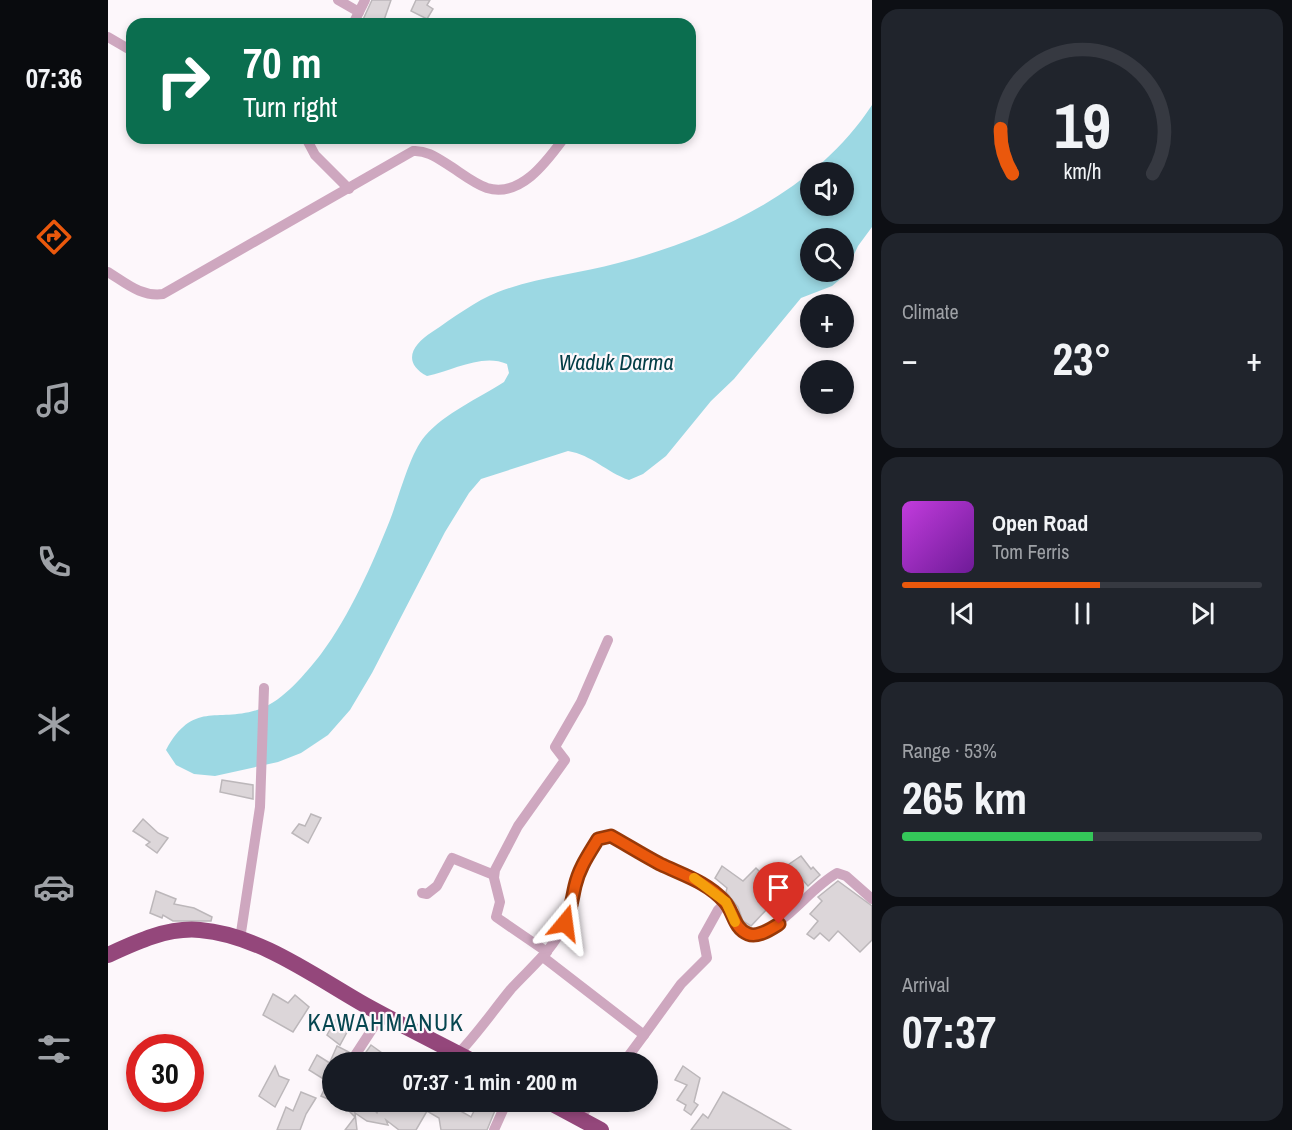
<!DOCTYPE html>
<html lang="en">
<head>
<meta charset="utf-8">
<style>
	:root { --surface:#171b24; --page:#20242c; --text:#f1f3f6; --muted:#9ea1a6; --line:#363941; --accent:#ea580c }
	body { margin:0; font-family:"Archivo Narrow",sans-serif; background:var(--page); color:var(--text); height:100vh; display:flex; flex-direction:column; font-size:22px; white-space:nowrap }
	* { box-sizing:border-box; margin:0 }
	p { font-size:20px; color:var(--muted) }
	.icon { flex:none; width:33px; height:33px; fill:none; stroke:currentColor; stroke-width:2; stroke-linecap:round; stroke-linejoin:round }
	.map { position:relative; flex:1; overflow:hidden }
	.panel { display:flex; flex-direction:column; gap:9px; padding:9px; background:#0d0f14; width:420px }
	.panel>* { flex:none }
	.top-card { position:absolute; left:18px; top:18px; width:570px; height:126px; border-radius:18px; box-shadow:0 3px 9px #0003; background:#0b6e4f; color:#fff; overflow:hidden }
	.tools { position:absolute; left:692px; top:162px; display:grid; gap:12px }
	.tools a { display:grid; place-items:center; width:54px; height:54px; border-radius:50%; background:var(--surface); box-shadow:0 3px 9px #0003; font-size:30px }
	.speed { position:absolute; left:18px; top:1034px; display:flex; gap:12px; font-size:30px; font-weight:700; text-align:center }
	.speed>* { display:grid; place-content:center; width:78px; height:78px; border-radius:50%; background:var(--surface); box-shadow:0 3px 9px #0003; line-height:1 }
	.speed .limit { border:9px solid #d22; background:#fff; color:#111 }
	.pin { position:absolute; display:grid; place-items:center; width:51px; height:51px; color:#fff; margin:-62px -26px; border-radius:50% 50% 50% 0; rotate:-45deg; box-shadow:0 0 6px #0007 }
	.pin .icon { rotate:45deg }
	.me { position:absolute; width:66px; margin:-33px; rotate:16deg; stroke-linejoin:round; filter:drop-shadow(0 0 4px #0008) }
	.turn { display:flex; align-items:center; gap:21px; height:126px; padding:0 18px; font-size:27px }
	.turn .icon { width:78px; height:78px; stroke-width:2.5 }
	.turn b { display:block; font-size:42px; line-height:51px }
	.big { font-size:45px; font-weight:800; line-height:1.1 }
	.panel .widget { flex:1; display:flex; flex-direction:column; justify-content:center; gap:9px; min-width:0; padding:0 21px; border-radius:18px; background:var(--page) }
	.panel .dial { align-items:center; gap:0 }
	.dial svg { height:156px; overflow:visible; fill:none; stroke:var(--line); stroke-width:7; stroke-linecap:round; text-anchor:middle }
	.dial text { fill:var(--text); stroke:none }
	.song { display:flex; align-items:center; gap:18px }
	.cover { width:72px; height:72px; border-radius:9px; background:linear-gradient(135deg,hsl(290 70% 55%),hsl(280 70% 35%)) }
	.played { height:6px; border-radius:3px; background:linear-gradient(90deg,var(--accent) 55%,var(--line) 55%) }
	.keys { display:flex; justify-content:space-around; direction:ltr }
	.heat { display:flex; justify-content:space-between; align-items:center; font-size:33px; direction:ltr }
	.charge { height:9px; border-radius:4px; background:linear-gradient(90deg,#34c759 53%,var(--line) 0) }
	.trip { position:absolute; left:214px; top:1052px; width:336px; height:60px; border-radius:30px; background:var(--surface); box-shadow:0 3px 9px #0003; font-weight:800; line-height:60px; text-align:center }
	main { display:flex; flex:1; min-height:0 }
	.dock { display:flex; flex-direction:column; width:108px; justify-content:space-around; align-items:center; background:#090b0e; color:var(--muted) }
	.dock .icon { width:42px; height:42px }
	.dock .active { color:var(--accent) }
	.dock b { font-size:27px; color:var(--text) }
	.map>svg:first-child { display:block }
</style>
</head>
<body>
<main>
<nav class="dock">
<b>07:36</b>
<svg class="icon active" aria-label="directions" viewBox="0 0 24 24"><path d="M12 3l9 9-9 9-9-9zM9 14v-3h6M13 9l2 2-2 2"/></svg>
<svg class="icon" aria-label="music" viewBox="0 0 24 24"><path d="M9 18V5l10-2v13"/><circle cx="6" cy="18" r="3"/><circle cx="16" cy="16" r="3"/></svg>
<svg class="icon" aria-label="phone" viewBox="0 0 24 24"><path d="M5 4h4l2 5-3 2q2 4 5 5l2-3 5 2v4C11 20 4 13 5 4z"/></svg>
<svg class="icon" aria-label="climate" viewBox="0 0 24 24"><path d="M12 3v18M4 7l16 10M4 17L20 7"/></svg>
<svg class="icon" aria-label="car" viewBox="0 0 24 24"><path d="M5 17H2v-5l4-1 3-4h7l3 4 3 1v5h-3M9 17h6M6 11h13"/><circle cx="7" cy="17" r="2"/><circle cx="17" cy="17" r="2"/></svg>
<svg class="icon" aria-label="filters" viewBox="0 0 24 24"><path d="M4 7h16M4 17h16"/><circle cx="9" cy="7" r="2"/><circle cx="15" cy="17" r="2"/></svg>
</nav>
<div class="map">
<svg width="764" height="1130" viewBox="0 0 764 1130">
	<rect width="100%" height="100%" fill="#fdf7fb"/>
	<path fill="#9cd8e3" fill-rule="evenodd" d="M764,105V227L750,246L736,276L724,286L693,298L626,379L603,401L558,456L535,474L521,480C498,472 484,455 460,451L373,479L361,493L337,532L264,673L242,710L220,735L193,753L170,762L107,776L86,774L68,765L58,750C86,699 110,724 152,709C175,701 198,673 213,654C242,615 264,565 282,520C291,497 302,453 317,436C337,413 371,398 396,382L401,373L399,364C374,353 344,371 319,376C293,362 305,344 324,332C345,318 367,301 390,292C430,277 470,274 510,263C606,238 708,191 764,105ZM702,172H735V206H702ZM702,238H735V272H702Z"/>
	<g fill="#dcd6d9" stroke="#bcb7ba" stroke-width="1.5">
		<path d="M264,0H283L275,23L270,21L268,24H253Z"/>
		<path d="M308,0H322L319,5L325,9L319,19L303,11Z"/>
		<path d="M114,780L145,785V799L112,792Z"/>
		<path d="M203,814L213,818L200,843L184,833L191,824L197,826Z"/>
		<path d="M35,819L50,833L60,838L49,853L38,845L42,842L25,831Z"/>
		<path d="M693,856L703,869L705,867L712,875L700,886L693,878L689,882L674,869Z"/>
		<path d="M614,866L635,881L648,868L656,876L658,874L676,891L643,926L635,921L630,907L618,892L619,888L607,878Z"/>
		<path d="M730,881L764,906V940L752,952L730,931L721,941L712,933L706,939L699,934L710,921L702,914L714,901L710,897Z"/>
		<path d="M48,891L68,899L66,904L86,908L104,917L103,921H65L55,915L54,918L42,913Z"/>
		<path d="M165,994L180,1003L187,995L201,1007L185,1032L155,1015Z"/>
		<path d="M229,1017L244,1023L232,1045L219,1035Z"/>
		<path d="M263,1045L274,1053L269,1062H251Z"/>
		<path d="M229,1046L241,1052L239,1057L241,1062H222Z"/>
		<path d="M209,1055L225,1065V1072L217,1080L201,1070Z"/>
		<path d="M167,1066L171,1076L181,1080L167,1107L151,1096Z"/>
		<path d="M575,1066L592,1078L586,1102L590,1105L583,1115L576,1110L578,1105L569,1100L579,1085L567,1080Z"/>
		<path d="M225,1072V1101L213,1096Z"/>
		<path d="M193,1092L208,1098L198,1114L192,1130H169L178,1107L185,1111Z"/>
		<path d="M615,1092L683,1130H583L595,1114L600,1118Z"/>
		<path d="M231,1101H254L261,1104L269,1113L274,1102L286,1107L289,1101H335L363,1117L371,1101L388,1108L379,1130H333L331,1118L319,1111L308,1130H291L278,1120L280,1125L259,1121L247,1113L249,1130H237L247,1117Z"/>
	</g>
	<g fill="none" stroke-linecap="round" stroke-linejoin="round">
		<g stroke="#cea7bf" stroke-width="10">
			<path d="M230,0L251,12L245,24"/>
			<path d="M251,12L257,0"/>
			<path d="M0,37L24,51"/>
			<path d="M198,138L207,155L241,189"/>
			<path d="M0,272C18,283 33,297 55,294L305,151C318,150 328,157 339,164C352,172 365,183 379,188C413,198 439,161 456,138"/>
			<path d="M314,893L319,894L329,886L344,858L386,875"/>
			<path d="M132,939L152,807L156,688"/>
			<path d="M439,952L388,917L392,902L386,878L387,870L410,826L457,760L447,747L473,702L500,640"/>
			<path d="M435,957L536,1035L573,984L599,958L595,937L610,910L618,902L629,926L644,935C680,925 698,891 729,873L738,876L764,899"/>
			<path d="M350,1054C370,1033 385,1011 403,989C422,968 444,951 456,925C467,903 471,838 503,836L549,862L597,884L618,902"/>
			<path d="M246,1057L274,1014"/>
			<path d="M516,1062L536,1035"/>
			<path d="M471,1119L484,1101"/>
			<path d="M386,1130L399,1101"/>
		</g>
		<g stroke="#94477b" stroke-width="16">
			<path d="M0,955C28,942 60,927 92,930C151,935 206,976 257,1005C293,1025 330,1043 366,1062"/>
			<path d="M439,1101L493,1130"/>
		</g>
	</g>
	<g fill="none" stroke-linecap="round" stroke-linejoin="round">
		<g stroke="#983908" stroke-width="15">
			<path id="route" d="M457,923C463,911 464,899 467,886C471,868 481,854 490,839L503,836C519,845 535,855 552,864C575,875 599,882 616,901C626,911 625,928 640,934C650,938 663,929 671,924"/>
		</g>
		<use href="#route" stroke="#ea580c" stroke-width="10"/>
		<path stroke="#f59e0b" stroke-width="10" d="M586,878L618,902L627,922"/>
	</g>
	<g text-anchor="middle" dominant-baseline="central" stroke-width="4.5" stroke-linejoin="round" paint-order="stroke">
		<g font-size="22" font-style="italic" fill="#023c45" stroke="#fdf7fb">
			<text x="508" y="362">Waduk Darma</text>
		</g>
		<g font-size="24" letter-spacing="1.5" fill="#074650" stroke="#fdf7fb">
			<text x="278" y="1022">KAWAHMANUK</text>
		</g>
	</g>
</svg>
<div class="tools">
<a><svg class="icon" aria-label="sound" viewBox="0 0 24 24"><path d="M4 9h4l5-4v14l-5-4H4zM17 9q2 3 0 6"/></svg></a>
<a><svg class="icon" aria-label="search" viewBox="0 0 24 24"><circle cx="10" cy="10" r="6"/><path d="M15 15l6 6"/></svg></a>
<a>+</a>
<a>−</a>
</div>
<div class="speed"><div class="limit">30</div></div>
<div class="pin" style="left:671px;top:924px;background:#d93025"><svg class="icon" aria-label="arrive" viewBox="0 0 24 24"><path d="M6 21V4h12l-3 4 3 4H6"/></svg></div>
<svg class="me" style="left:457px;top:923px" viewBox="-20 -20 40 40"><path d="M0-17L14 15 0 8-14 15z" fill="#ea580c" stroke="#fff" stroke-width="4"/></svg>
<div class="trip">07:37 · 1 min · 200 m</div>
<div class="top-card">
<div class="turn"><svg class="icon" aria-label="right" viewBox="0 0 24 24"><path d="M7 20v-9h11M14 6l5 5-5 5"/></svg><div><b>70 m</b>Turn right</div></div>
</div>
</div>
<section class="panel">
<div class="widget dial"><svg viewBox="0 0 100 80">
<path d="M14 69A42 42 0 1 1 86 69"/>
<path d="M14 69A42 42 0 0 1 8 46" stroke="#ea580c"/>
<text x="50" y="56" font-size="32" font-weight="700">19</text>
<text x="50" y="72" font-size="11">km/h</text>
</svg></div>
<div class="widget"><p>Climate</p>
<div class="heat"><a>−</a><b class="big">23°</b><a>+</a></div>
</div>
<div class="widget">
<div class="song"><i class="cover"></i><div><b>Open Road</b><p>Tom Ferris</p></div></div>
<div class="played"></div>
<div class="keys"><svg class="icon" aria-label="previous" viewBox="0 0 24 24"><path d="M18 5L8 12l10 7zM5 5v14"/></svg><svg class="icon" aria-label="pause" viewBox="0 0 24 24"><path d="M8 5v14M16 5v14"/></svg><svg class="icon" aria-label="next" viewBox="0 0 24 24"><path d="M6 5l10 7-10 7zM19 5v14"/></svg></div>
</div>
<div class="widget"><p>Range · 53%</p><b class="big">265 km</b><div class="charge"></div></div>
<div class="widget"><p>Arrival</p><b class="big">07:37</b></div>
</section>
</main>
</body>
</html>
